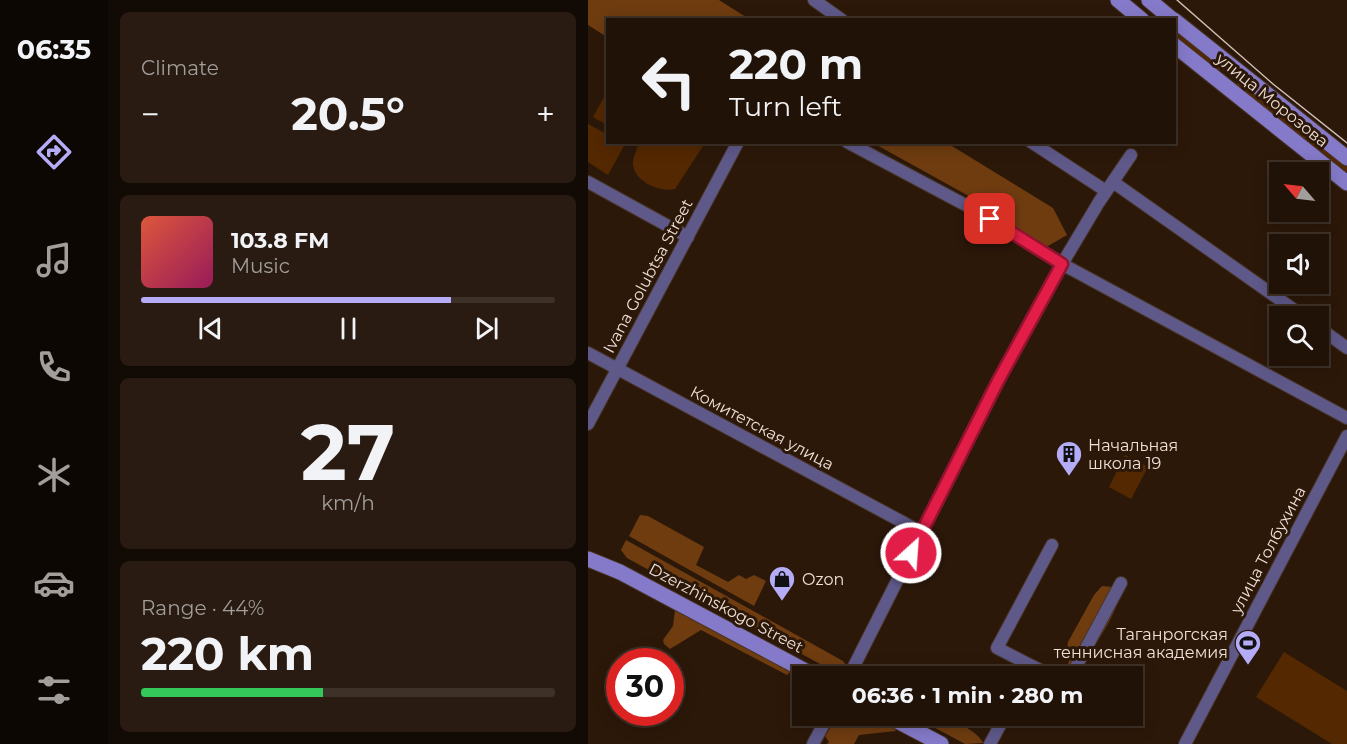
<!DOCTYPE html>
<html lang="en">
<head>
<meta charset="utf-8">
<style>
	:root { --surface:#211207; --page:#291b11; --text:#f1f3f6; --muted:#a29e9b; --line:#3e3228; --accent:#b5acf8 }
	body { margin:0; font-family:Montserrat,sans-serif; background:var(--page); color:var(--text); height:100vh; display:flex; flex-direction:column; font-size:22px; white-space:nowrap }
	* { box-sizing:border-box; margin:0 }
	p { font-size:20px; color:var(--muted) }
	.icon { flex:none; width:33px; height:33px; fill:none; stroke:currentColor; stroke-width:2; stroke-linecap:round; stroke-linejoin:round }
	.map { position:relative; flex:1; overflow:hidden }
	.side { display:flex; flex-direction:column; gap:12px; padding:12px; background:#120a04; width:480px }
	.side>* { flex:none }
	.banner { position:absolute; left:18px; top:18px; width:570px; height:126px; border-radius:0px; box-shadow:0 3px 15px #0003,0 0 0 2px var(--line); background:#211207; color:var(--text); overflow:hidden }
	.needle { width:39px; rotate:298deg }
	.controls { position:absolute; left:681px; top:162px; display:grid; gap:12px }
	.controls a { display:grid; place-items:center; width:60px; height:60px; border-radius:0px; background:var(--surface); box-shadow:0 3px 15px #0003,0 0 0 2px var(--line); font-size:30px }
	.speed { position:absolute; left:18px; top:648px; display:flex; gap:12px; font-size:30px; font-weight:700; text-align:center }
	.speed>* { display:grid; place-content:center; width:78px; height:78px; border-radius:50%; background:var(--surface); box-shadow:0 3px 15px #0003,0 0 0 2px var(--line); line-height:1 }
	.speed .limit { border:9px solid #d22; background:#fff; color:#111 }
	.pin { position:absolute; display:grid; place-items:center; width:51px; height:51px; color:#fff; margin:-26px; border-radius:12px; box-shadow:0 3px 9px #0006 }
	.me { position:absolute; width:66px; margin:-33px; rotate:26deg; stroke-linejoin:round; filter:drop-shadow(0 0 4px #0008) }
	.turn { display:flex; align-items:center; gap:21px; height:126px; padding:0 24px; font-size:27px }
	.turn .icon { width:78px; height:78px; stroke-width:2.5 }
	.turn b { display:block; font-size:42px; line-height:51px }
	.big { font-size:45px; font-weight:700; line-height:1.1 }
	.side .card { flex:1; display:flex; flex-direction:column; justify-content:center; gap:9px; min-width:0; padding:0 21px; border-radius:9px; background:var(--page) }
	.side .dial { align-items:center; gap:0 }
	.dial b { font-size:78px; line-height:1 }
	.song { display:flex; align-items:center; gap:18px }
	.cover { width:72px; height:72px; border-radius:9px; background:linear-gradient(135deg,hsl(10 70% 55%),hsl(330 70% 35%)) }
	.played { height:6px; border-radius:3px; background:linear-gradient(90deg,var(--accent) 75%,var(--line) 75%) }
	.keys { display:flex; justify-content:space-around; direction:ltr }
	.heat { display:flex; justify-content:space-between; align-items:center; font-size:33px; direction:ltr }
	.charge { height:9px; border-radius:4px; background:linear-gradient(90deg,#34c759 44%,var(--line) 0) }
	.trip { position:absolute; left:204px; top:666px; width:351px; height:60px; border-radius:0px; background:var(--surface); box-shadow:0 3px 15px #0003,0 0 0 2px var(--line); font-weight:700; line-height:60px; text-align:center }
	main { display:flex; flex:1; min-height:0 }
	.dock { display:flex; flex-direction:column; width:108px; justify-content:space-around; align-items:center; background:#0d0703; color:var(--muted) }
	.dock .icon { width:42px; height:42px }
	.dock .active { color:var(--accent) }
	.dock b { font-size:27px; color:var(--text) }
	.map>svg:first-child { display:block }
</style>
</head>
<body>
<main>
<nav class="dock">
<b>06:35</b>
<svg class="icon active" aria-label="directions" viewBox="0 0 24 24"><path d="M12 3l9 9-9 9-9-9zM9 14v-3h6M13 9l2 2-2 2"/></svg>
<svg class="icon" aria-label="music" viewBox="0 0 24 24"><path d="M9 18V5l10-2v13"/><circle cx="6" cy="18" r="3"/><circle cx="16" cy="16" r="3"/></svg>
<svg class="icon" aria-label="phone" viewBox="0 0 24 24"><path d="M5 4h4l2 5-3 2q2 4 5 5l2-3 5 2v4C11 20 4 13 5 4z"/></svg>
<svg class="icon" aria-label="climate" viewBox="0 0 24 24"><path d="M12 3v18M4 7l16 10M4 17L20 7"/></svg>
<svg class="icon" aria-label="car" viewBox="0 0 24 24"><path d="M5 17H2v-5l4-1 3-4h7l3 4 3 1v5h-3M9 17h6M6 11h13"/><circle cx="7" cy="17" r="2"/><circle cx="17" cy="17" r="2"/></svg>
<svg class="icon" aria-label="filters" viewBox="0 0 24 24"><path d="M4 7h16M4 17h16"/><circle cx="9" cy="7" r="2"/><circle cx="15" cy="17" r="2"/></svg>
</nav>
<section class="side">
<div class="card"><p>Climate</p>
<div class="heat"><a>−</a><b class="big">20.5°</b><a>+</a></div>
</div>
<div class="card">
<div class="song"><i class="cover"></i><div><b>103.8 FM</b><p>Music</p></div></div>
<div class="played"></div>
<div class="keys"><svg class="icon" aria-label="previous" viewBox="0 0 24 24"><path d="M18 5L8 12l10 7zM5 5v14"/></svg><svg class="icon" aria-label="pause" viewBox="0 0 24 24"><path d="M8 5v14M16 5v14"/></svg><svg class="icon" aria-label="next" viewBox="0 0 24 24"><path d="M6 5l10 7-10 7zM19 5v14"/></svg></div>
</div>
<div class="card dial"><b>27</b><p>km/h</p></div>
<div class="card"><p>Range · 44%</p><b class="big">220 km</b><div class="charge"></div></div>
</section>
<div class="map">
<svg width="759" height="744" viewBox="0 0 759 744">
	<rect width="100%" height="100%" fill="#2c1809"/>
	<g fill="#542800">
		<path d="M586,27L635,65L629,73L587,40Z"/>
		<path d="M652,79L759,164V175L646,87Z"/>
		<path d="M16,97L19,99V125L5,117Z"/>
		<path d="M0,124L19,134L20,142L37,144L20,175L0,162Z"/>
		<path d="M51,143V142L117,143L87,189C71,193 43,180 45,161C46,155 49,148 51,143Z"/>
		<path d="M537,455L560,467L543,499L521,487Z"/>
		<path d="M696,652L759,691V744H744L668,697Z"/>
	</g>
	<g fill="#6f3c10">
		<path d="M0,0H131L161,19L20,20L19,37L0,25Z"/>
		<path d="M285,143H359L465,208L479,235L453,250L388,200Z"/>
		<path d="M52,515L60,516L116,547L108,565L140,582L151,575L158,579L166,575L178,581L166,606L41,536Z"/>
		<path d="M38,540L255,661L258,665L253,674L232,664L39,558L33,550Z"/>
		<path d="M514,586L524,587L532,590C532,612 501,653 489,673L479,667L484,652L479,649L480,642L506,595Z"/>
		<path d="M87,610L204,670L199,675L113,630L82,649L76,644L75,640L85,626Z"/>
		<path d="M250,716C269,716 298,710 308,731L271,735L266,744H239L241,742L237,736Z"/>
		<path d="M325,716C334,715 346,713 355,716C366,720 392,733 395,743L377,744Z"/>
	</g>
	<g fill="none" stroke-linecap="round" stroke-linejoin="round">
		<g stroke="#473426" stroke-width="14">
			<g id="street">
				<path d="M226,0L254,20"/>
				<path d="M259,142L385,209L474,264L759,418"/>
				<path d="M443,142L518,191"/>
				<path d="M0,182L100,237"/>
				<path d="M525,182L715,316"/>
				<path d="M730,327L759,348"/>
				<path d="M0,353L333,532"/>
				<path d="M0,424L150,142"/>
				<path d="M444,666L465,676"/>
				<path d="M261,676L410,381L474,264L511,202L543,155"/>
				<path d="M438,676L444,666L409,648L464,545"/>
				<path d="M483,676L533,583"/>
				<path d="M225,744L240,716"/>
				<path d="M402,744L417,716"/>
				<path d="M597,744L759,436"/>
			</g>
		</g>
		<g stroke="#473426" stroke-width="17">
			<g id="secondary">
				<path d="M530,0L554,20"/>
				<path d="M561,0L585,20"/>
				<path d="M586,20L759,158"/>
				<path d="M586,45L759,183"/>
				<path d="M0,559L32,572L227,676"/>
				<path d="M300,716L353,744"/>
			</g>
		</g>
		<use href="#street" stroke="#5f598a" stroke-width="12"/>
		<use href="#secondary" stroke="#857ac9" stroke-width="15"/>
		<path stroke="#cfbfb5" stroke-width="1.5" d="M589,0L685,84L759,143"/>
	</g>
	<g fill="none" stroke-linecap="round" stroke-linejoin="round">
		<g stroke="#92132f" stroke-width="15">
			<path id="route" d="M323,553L410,381L474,264L402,219"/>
		</g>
		<use href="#route" stroke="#e11d48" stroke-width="10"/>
	</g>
	<defs>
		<g id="building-pin" transform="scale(1.35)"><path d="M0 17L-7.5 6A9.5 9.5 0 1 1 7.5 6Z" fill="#b5acf8" stroke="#2c1809"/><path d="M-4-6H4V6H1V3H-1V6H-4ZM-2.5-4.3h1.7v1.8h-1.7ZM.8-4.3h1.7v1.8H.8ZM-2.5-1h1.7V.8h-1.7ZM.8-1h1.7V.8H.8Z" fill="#111"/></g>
		<g id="shop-pin" transform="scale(1.35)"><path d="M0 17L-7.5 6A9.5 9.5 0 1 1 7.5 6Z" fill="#b5acf8" stroke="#2c1809"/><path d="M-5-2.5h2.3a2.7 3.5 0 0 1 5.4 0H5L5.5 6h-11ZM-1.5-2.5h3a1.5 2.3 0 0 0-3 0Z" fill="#111"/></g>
		<g id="stadium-pin" transform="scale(1.35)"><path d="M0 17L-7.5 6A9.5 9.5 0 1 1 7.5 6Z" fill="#b5acf8" stroke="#2c1809"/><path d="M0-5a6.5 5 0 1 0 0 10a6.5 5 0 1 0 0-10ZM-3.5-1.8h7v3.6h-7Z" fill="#111"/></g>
	</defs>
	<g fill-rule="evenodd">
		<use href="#building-pin" x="481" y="454"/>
		<use href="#shop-pin" x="194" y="579"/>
		<use href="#stadium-pin" x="660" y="643"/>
	</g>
	<g text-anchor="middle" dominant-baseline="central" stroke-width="6" stroke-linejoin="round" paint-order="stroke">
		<g font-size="16" fill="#f0e1d8" stroke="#2c1809">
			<text transform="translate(684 100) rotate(39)">улица Морозова</text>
			<text transform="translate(60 276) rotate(-62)">Ivana Golubtsa Street</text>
			<text transform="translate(174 428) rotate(28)">Комитетская улица</text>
			<text transform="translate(680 550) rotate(-62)">улица Толбухина</text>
			<text transform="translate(138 608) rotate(28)">Dzerzhinskogo Street</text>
		</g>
		<g font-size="16" fill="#f0e1d8" stroke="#2c1809" text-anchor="start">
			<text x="500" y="445">Начальная<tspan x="500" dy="18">школа 19</tspan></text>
			<text x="214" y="579">Ozon</text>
			<text x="640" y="634" text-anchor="end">Таганрогская<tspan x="640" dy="18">теннисная академия</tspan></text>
		</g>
	</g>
</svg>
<div class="controls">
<a><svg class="needle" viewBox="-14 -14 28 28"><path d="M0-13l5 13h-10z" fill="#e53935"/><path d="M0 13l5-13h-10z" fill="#a29e9b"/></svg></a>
<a><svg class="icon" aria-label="sound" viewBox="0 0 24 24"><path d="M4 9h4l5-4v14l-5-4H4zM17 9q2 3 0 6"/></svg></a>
<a><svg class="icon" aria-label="search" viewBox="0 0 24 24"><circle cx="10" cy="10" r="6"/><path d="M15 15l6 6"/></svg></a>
</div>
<div class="speed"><div class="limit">30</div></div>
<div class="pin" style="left:402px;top:219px;background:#d93025"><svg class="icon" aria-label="arrive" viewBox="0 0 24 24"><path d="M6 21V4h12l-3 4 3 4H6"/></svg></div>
<svg class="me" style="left:323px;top:553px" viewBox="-20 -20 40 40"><circle r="17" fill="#e11d48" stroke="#fff" stroke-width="3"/><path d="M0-11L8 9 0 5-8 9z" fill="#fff"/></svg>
<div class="trip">06:36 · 1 min · 280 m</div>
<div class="banner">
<div class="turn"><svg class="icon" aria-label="left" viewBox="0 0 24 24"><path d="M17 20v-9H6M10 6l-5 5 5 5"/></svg><div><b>220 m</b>Turn left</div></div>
</div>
</div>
</main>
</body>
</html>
